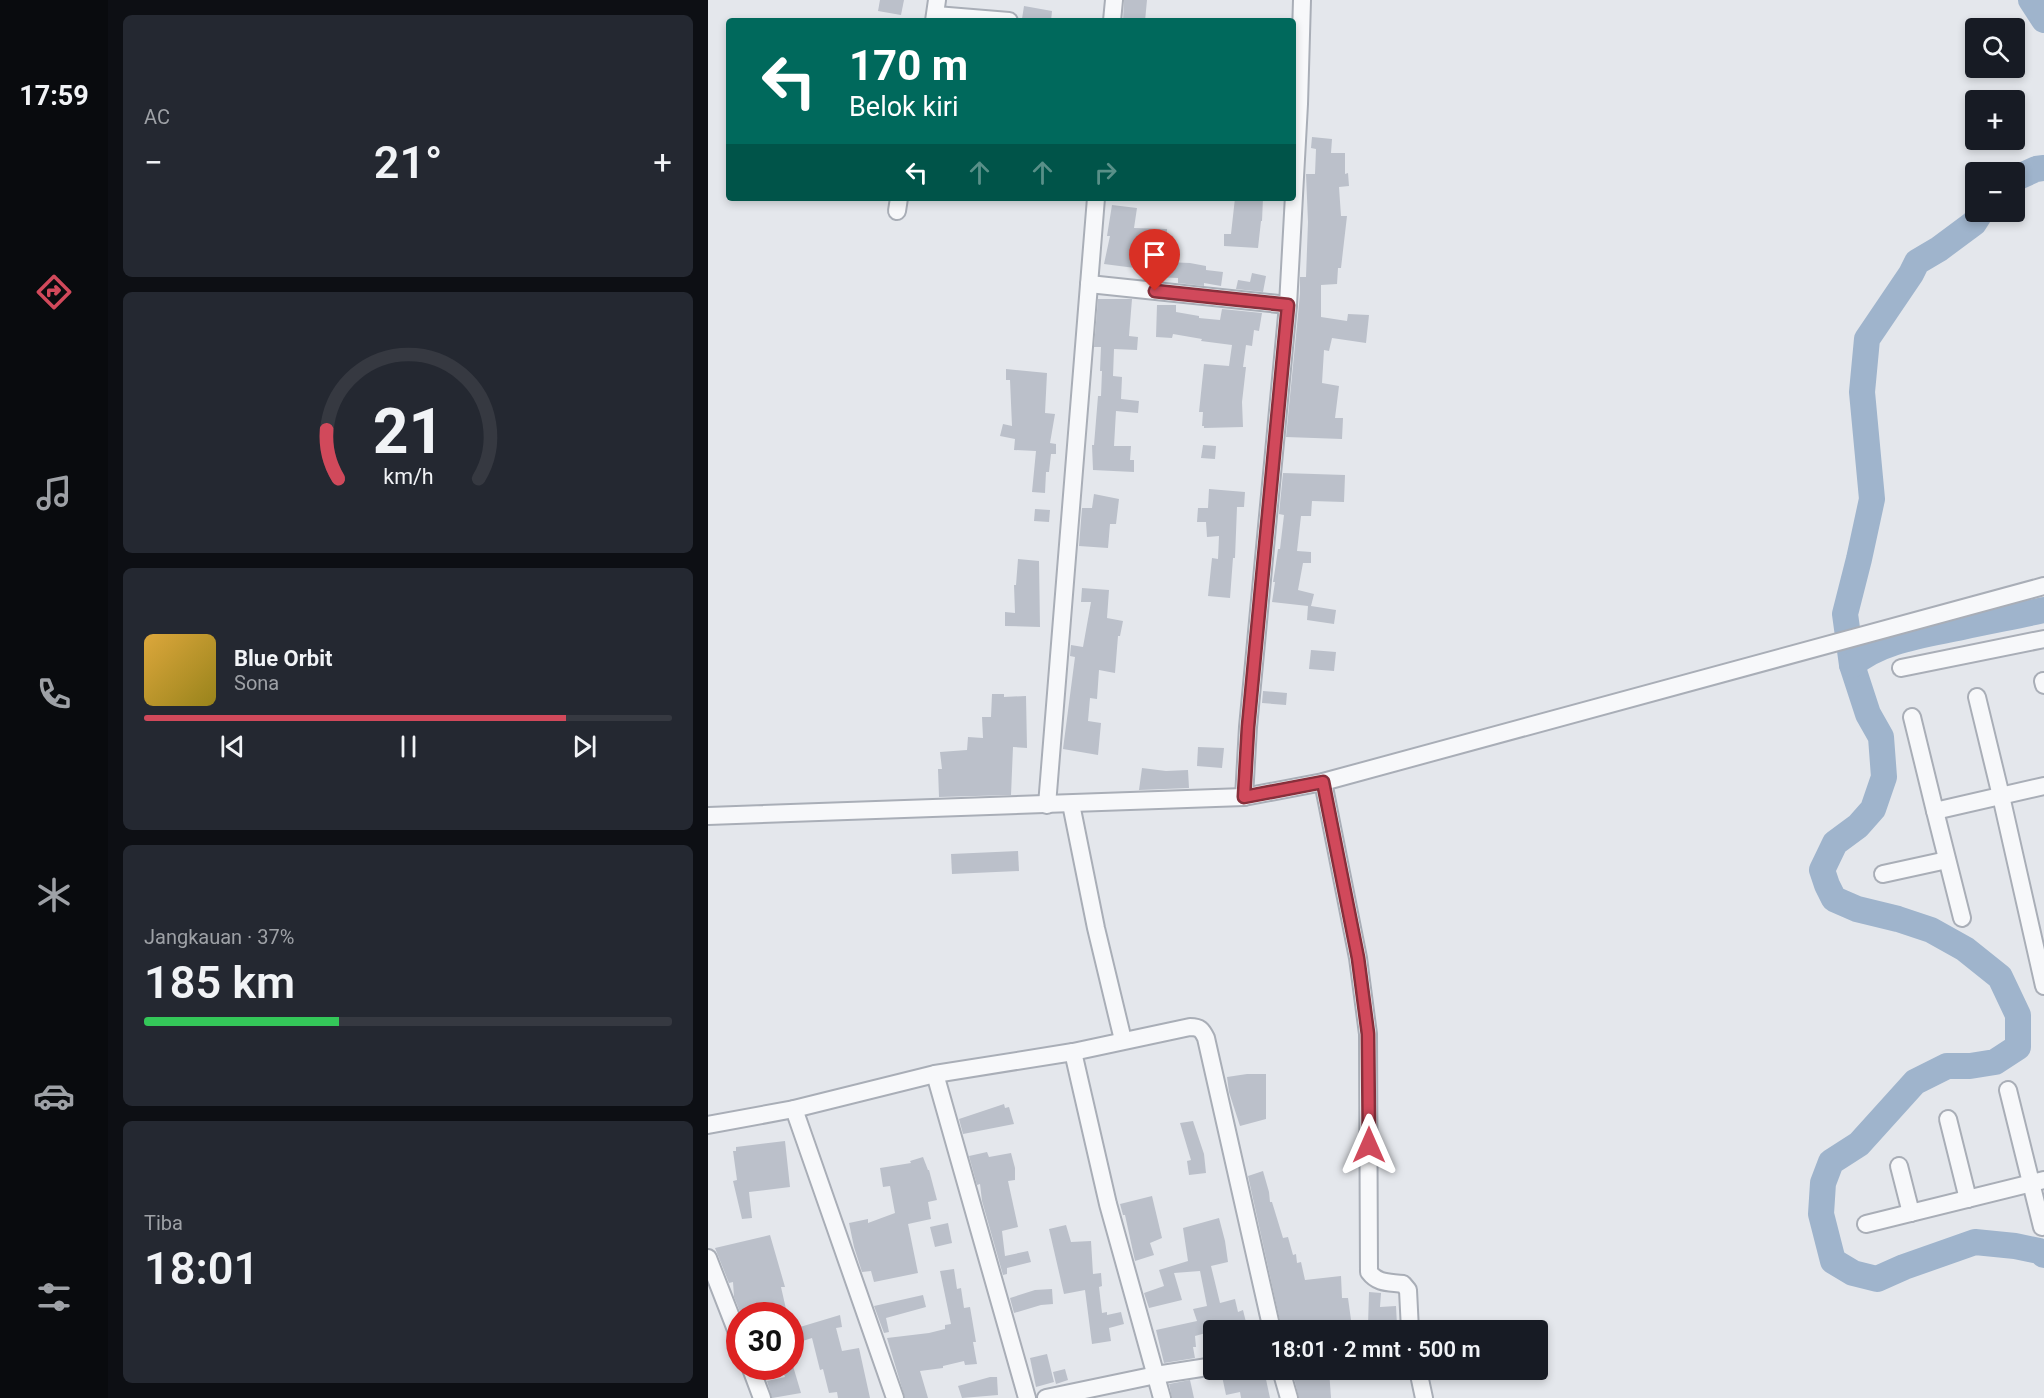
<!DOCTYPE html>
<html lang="id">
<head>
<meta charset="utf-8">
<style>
	:root { --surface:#171b24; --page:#242831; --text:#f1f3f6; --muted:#9ea1a6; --line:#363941; --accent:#d1495b }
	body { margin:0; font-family:Roboto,sans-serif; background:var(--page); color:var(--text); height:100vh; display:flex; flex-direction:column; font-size:22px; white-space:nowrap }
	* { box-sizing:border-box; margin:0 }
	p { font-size:20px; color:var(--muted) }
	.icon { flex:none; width:33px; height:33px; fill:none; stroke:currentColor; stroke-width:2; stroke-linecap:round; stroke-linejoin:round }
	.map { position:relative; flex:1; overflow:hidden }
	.details { display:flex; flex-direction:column; gap:15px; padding:15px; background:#0d0f14; width:600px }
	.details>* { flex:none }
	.guide { position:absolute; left:18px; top:18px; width:570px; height:183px; border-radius:6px; box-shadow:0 3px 9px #0003; background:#00695c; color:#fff; overflow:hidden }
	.tools { position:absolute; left:1257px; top:18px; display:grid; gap:12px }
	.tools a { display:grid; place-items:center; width:60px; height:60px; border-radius:6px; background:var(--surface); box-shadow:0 3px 9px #0003; font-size:30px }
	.speed { position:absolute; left:18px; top:1302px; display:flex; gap:12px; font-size:30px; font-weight:700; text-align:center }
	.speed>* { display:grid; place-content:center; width:78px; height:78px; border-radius:50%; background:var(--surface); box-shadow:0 3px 9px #0003; line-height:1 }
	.speed .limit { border:9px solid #d22; background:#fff; color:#111 }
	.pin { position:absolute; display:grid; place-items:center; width:51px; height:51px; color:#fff; margin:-62px -26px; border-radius:50% 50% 50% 0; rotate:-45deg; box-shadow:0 0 6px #0007 }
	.pin .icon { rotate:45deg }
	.me { position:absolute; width:66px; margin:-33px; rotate:0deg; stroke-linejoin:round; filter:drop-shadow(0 0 4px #0008) }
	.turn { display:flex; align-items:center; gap:21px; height:126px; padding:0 24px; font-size:27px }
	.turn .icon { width:78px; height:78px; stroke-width:2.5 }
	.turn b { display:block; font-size:42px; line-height:51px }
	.lanes { display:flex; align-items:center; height:57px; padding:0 24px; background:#0003; justify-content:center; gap:30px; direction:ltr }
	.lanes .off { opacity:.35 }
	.big { font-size:45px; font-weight:600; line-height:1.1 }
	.details .widget { flex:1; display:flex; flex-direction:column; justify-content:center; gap:9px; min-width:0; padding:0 21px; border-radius:9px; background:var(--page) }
	.details .dial { align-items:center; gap:0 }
	.dial svg { height:156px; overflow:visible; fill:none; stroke:var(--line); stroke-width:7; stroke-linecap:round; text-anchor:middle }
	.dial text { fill:var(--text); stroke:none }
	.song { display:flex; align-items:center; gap:18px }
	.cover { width:72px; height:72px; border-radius:9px; background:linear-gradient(135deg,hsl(40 70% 55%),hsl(50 70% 35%)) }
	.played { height:6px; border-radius:3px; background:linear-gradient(90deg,var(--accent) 80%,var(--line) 80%) }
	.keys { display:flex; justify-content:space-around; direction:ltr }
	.heat { display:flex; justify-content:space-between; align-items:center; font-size:33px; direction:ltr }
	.charge { height:9px; border-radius:4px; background:linear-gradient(90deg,#34c759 37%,var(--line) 0) }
	.trip { position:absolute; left:495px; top:1320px; width:345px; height:60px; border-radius:6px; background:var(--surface); box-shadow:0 3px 9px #0003; font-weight:600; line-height:60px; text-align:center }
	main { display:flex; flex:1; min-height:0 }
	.tab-bar { display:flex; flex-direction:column; width:108px; justify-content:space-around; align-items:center; background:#090b0e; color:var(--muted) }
	.tab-bar .icon { width:42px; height:42px }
	.tab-bar .active { color:var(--accent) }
	.tab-bar b { font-size:27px; color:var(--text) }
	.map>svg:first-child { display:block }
</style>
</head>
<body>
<main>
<nav class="tab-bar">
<b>17:59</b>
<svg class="icon active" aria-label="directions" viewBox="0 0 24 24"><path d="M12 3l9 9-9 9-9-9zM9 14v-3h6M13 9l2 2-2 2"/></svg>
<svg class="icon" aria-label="music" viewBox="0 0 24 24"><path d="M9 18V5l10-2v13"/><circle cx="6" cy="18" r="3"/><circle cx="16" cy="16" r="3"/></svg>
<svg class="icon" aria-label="phone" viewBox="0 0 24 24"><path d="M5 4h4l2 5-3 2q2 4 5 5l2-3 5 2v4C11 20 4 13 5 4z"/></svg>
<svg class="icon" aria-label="climate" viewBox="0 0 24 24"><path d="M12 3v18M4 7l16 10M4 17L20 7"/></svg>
<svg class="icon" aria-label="car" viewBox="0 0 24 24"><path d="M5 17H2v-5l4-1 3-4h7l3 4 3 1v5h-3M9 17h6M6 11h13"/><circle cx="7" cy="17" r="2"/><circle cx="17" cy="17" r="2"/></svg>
<svg class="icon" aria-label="filters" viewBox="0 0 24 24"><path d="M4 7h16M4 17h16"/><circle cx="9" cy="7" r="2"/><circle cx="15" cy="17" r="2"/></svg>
</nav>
<section class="details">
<div class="widget"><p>AC</p>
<div class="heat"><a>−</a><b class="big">21°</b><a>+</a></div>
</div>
<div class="widget dial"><svg viewBox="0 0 100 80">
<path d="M14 69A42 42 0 1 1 86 69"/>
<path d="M14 69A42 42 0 0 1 8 44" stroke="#d1495b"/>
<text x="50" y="56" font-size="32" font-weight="700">21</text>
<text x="50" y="72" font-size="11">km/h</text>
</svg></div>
<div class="widget">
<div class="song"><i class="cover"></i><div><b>Blue Orbit</b><p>Sona</p></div></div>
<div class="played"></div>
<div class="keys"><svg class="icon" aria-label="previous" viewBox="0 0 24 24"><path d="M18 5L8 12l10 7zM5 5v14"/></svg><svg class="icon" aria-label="pause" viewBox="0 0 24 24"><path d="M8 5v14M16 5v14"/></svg><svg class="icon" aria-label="next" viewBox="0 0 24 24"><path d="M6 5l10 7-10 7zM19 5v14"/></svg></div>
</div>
<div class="widget"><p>Jangkauan · 37%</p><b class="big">185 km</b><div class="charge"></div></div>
<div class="widget"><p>Tiba</p><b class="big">18:01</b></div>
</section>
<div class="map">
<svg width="1336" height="1398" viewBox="0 0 1336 1398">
	<rect width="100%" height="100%" fill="#e4e7ec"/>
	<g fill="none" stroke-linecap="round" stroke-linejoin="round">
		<g stroke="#9fb4cc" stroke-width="26">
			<path d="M1323,0L1336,20"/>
			<path d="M1306,179L1328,169L1336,168"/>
			<path d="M1273,212L1266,223L1231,249L1209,262L1203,274L1159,339L1154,392L1164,499L1151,559L1137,614L1144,665L1160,714L1173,737L1176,777L1165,809L1150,826L1127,843L1114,870L1119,885L1126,899L1149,909L1190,919L1223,930L1257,949L1292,977L1310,1015V1047L1287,1062L1262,1066H1239L1207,1082L1151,1144L1123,1162L1115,1183L1113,1214L1125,1261L1145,1273L1169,1279L1196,1267L1267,1242L1307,1246L1331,1251L1336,1255"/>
			<path d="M1144,665C1173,640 1217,635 1254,627C1281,621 1309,616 1336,610"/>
		</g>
	</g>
	<g fill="#bbc0ca">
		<path d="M172,0H196L193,15L170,11Z"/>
		<path d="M416,0H439L437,21H415Z"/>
		<path d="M316,6L344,11L343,21L314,19Z"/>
		<path d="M604,137L624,139L623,153H637V174L640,173L641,186L631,187L633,216H639L633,268H630L629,284L613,285V317L639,321L640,314L661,315L658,343L624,338L621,351L616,350L614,383L631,386L627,418H635L634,439L578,437L592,294V277H598L600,222L598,174H607L608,149L603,148Z"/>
		<path d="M527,198H555L554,221H553L550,248L516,246V234H523Z"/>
		<path d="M404,205L429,208L426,228L459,229L458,262L482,263L498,266V270L515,272L513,286L496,283V286L470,283V278L445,277L446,247L429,246L427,268L396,264L402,236H399Z"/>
		<path d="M544,273L558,276L555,292L528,289L530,280L542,282Z"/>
		<path d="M390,299H424L421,336L430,337L429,350L406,349L405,376L414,377L413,399L431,401L430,413L408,411L406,446H423L422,460H426V472L385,470L384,445H386L390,396H393L394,371H392L393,347H386Z"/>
		<path d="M449,305H468V312L491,316V318L512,320L514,309L554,313L551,331L546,330L544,346L538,345L535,367H538L534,402L535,427L496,428V426H494L495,412H491L496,364L521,366L524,345L493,341L494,339L465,334L464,338L448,337Z"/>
		<path d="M298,369L339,373L337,413L347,414L342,443L348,444V454H343L341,472H338L337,493L324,492L328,451L306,450L307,439L292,436L295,424L304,426L302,380H298Z"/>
		<path d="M495,445L508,446L507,459L493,458Z"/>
		<path d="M575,473L637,475L636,502L604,501L603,516H593L589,551L603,552V563H595L590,590L606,594L603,606L628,610L626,624L599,620L600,606L564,602L567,582H565L567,570L570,549H572L576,515L571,514Z"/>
		<path d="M501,489L537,492L536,507H529L527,558H525L522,598L500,596L504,558L510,559L511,536L499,537L498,522H489L490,508H500Z"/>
		<path d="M386,494L411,499L408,524H402L400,548L371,546L374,508H384Z"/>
		<path d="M327,509L342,510L341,522L326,521Z"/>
		<path d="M310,559L331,561L332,627L297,626V612L307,613L306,585H308Z"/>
		<path d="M374,588L401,590L399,618L415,621L412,636H410L407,673L391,670L389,699L382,698L380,721L393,723L390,755L355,749L367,657L362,656L363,645L375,647L383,602H373Z"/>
		<path d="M603,650L628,652L626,671L601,669Z"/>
		<path d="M555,691L579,693L578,705L554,703Z"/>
		<path d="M284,694H296V697L318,696L319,748L305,747L303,795L231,797L230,769H234L232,752L259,750L260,737L275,738L274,717H283Z"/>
		<path d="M490,747L516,748L514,768L489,766Z"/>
		<path d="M434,768L458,771L480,770L481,788L431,790Z"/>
		<path d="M310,851L311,871L244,874L243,854Z"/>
		<path d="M539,1074H558V1119L532,1126L521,1092L519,1077Z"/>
		<path d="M296,1104L297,1108L301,1107L306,1124L255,1134L251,1119Z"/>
		<path d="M485,1121L496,1154L498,1173L481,1175L479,1161L483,1160L472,1123Z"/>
		<path d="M77,1141L82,1187L41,1192L44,1218L34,1219L25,1181L29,1180L25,1151H28V1147Z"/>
		<path d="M279,1152L281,1157L303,1153L307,1168V1180L300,1181L310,1227L294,1231L297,1256L320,1251L323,1262L299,1268V1274L295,1275L274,1201L272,1184L269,1185L261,1156Z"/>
		<path d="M215,1157L220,1170H221L229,1200L220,1202L223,1219L200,1224L210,1273L166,1282L163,1271L154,1272L146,1247L141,1223L160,1219V1223L187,1213L182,1186L175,1187L172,1168L203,1163L202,1161Z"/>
		<path d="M555,1171L561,1192L562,1202H564L575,1238L580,1237L585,1255L588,1254L589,1263L593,1262L597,1280L633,1276L634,1298H640L644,1327L626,1330H574L540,1176Z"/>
		<path d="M444,1196L454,1238L442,1243L446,1255L427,1261L417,1215H415L412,1204Z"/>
		<path d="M511,1218L517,1241L520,1262L503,1266L512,1303L527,1299L530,1312L535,1310L538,1322L487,1336L488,1347H485L487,1358L456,1363L448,1330L489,1321L485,1309L499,1306L492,1271L466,1273L474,1300L441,1308L436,1293L456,1286L451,1270L480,1261L475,1228Z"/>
		<path d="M240,1223L244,1243L227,1247L222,1227Z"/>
		<path d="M358,1225L363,1242L383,1241L385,1274L393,1273L394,1286L391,1287L394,1313L399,1312V1315L413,1312L416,1324L401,1328L403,1341L384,1344L377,1290L356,1294L341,1229Z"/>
		<path d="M62,1235L77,1287H73L78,1309L67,1311L69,1316H53L52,1312L33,1314L26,1297L25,1282L21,1283L7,1248Z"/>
		<path d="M246,1269L249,1289L253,1288L256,1308L262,1307L268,1342H265L269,1364L257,1365L256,1361L235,1366V1368L212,1371L220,1398H197L179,1338L221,1333L237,1329V1325L243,1324L232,1271Z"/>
		<path d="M344,1289L345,1304L333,1305L306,1313L302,1298L327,1290Z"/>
		<path d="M661,1292L673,1293L672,1307L688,1306L689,1325H660Z"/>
		<path d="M215,1295L218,1307L178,1318L181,1332L176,1333L166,1306Z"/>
		<path d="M132,1315L134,1327L128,1328L134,1351L151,1348L162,1398H130L129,1392L121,1393L115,1369L112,1370L104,1338L82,1345V1330Z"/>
		<path d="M339,1354L346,1382L328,1387L322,1358Z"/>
		<path d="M73,1366H85L93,1393L64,1398L59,1381L77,1377Z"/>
		<path d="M357,1369L360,1380L348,1384L345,1372Z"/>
		<path d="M536,1370L537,1374L556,1370L562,1398H533L532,1392L518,1395L514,1376Z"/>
		<path d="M584,1370H621L623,1398H591Z"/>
		<path d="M282,1377H289L290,1395L254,1398L250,1386Z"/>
		<path d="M482,1380L486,1398H464L461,1384Z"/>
	</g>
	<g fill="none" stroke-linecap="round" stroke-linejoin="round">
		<g stroke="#a9aeb7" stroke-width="20">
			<g id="street">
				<path d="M228,15L301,21"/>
				<path d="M226,21L229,0"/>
				<path d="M404,21L406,0"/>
				<path d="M189,211L191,198"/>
				<path d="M381,284L580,305"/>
				<path d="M1193,668L1336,639"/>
				<path d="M1335,681L1336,685"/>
				<path d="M1269,697L1293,796L1336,986"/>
				<path d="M1204,717L1227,811"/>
				<path d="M615,782L650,958L660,1034L661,1272C670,1284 681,1282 695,1284L700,1290L702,1330"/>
				<path d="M536,797L540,727L580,305L591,104L594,0"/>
				<path d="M363,804L388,928L415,1040"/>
				<path d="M339,805L388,198"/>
				<path d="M0,816L536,797L615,782L1336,586"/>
				<path d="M1175,874L1239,860"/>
				<path d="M1254,918L1227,811L1336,786"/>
				<path d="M365,1052L400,1204L454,1398"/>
				<path d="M227,1074L319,1398"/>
				<path d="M1300,1090L1334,1227"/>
				<path d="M86,1109L187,1398"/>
				<path d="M1240,1119L1260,1199"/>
				<path d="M0,1125L86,1109L227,1074L365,1052L482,1027C492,1027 494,1030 498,1038L564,1330"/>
				<path d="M1191,1166L1203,1213"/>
				<path d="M1158,1224L1336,1180"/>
				<path d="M0,1258L32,1340"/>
				<path d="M42,1366L54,1398"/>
				<path d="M573,1370L581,1398"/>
				<path d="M710,1370L716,1398"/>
				<path d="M338,1398L448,1375L506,1366"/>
			</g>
		</g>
		<use href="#street" stroke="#f7f8fa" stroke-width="16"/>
	</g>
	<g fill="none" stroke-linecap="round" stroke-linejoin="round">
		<g stroke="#882f3b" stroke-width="15">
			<path id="route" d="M447,291L580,305L540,727L536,797L615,782L650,958L660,1034L661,1145"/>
		</g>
		<use href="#route" stroke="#d1495b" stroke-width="10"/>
	</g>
</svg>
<div class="tools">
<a><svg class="icon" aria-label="search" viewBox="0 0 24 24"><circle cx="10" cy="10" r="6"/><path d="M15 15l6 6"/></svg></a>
<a>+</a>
<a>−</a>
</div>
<div class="speed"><div class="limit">30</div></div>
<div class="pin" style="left:447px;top:291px;background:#d93025"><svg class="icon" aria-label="arrive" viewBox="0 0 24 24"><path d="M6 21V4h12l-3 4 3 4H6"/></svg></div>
<svg class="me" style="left:661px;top:1145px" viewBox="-20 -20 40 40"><path d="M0-17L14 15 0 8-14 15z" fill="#d1495b" stroke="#fff" stroke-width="4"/></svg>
<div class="trip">18:01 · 2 mnt · 500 m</div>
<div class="guide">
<div class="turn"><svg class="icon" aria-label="left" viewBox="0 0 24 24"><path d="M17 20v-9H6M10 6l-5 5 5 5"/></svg><div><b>170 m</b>Belok kiri</div></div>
<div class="lanes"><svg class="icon" aria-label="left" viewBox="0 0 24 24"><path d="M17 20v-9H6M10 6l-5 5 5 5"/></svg><svg class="icon off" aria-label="ahead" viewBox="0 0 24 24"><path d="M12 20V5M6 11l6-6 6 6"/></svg><svg class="icon off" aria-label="ahead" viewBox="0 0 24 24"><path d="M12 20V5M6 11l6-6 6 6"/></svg><svg class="icon off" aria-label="right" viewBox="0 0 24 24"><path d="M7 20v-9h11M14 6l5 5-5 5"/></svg></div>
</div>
</div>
</main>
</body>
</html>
